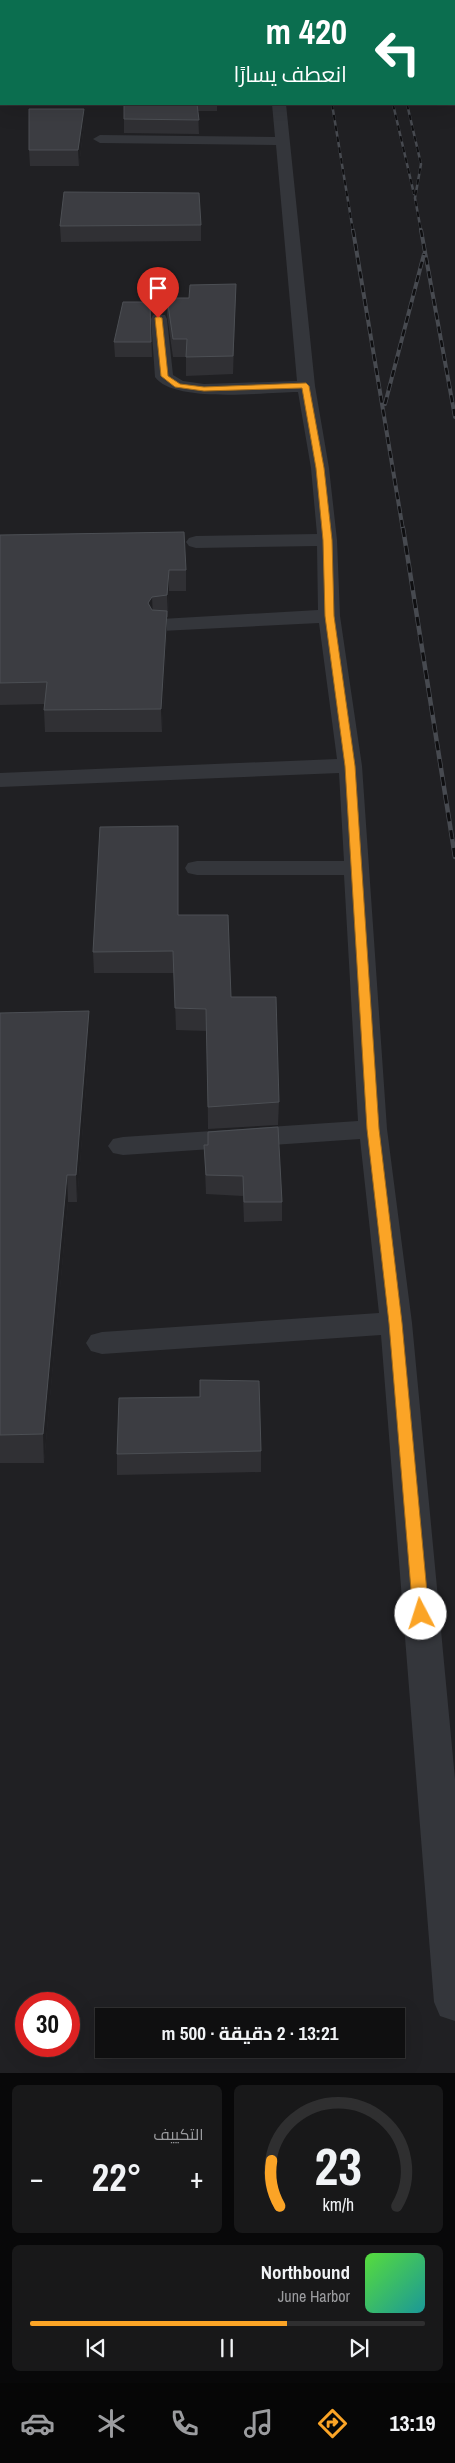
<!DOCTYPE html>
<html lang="ar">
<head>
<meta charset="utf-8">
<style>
	:root { --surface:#0f0f10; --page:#181819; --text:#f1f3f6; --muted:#9b9c9f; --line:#2f2f30; --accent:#fba426 }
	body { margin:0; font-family:"Archivo Narrow",Cairo,sans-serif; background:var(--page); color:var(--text); direction:rtl; height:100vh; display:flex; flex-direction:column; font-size:19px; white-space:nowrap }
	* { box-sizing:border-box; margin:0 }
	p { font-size:16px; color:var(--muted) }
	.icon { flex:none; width:28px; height:28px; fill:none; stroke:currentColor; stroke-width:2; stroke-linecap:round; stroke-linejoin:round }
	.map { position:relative; height:2073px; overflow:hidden; direction:ltr }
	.drawer { display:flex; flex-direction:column; gap:12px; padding:12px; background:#080809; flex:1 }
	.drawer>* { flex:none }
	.guide { position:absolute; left:0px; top:0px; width:455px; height:105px; box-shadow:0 5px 20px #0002,0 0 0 1px var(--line); direction:rtl; background:#0b6e4f; color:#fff; overflow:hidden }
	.speed { position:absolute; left:15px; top:1992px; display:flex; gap:10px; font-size:25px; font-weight:700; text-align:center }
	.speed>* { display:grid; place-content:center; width:65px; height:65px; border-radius:50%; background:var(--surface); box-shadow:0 5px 20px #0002,0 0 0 1px var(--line); line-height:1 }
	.speed .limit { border:8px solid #d22; background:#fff; color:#111 }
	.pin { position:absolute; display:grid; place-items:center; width:42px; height:42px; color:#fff; margin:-51px -21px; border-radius:50% 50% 50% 0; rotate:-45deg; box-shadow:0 0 5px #0007 }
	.pin .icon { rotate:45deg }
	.me { position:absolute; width:55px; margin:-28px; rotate:355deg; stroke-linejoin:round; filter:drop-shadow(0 0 4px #0008) }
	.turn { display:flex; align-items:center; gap:18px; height:105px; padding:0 25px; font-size:22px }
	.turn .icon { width:65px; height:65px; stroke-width:2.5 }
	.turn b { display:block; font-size:35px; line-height:42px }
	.big { font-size:38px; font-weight:700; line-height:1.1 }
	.drawer .card { flex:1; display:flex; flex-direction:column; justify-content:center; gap:8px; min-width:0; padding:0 18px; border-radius:8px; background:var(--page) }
	.drawer .dial { align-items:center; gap:0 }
	.dial svg { height:130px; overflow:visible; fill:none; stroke:var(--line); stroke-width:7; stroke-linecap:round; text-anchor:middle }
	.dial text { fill:var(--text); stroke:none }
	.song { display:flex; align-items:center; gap:15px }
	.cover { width:60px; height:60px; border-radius:8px; background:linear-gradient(135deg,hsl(110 70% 55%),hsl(180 70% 35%)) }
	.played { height:5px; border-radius:2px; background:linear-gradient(90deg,var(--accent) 65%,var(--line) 65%) }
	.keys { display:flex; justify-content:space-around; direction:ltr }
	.heat { display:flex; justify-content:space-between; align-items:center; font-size:28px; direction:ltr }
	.drawer .tiles { flex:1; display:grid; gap:12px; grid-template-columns:1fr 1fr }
	.card:last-child { grid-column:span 2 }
	.trip { position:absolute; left:95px; top:2008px; width:310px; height:50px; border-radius:0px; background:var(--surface); box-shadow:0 5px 20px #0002,0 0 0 1px var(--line); font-weight:700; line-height:50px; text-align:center; direction:rtl }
	.tab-bar { display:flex; height:80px; justify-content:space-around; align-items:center; background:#060606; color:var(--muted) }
	.tab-bar .icon { width:35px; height:35px }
	.tab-bar .on { color:var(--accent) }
	.tab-bar b { font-size:22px; color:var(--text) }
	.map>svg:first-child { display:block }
</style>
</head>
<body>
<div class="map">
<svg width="455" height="2073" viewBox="0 0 455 2073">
	<rect width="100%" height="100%" fill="#141416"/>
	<path fill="#202023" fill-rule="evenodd" d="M0,0H455V2073H0ZM1,1H454V104H1ZM26,2004H69V2046H26ZM104,2016H396V2049H104Z"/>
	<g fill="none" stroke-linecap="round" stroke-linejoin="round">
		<g fill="#34363b" fill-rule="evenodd">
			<rect x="17" y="0" width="12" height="1"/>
			<rect x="92" y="0" width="12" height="1"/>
			<rect x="256" y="0" width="12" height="1"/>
			<path d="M272,104H286L315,386L329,468L337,540L340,616L362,766L387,1129L412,1323L455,1779V2021L440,2016L434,2002L381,1335L102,1354L91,1351L86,1343L91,1335L102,1332L379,1313L360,1139L123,1155L113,1153L108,1146L113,1139L123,1137L358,1121L344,875H197L188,873L185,868L188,863L197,861H344L339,773L0,787V773L337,759L319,623L161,631L153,630L150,625L153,620L161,619L318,610L317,546L196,548L189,546L186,542L189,538L196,536L317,534L311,468L298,392C267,392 174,404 155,377L151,319L153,315H165L167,319L173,375L183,381L204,384L297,381L276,145L100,143L93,139L100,135L275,137Z"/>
		</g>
		<g stroke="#474a50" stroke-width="2.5">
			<g id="rail-far2">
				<path d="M332,104L353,231"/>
				<path d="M393,104L414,194"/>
				<path d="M407,104L421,164L415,198L421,231"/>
			</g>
		</g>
		<g stroke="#474a50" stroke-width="4">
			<g id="rail-far1">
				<path d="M353,230L403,530"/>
				<path d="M421,230L455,417"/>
				<path d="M385,404L424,254"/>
			</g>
		</g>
		<g stroke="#474a50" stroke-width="4.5">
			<path id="rail" d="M403,528L455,857"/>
		</g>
		<use href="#rail-far2" stroke="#0f0f11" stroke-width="2" stroke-dasharray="5.5" stroke-linecap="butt"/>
		<use href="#rail-far1" stroke="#0f0f11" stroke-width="2.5" stroke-dasharray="7" stroke-linecap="butt"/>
		<use href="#rail" stroke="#0f0f11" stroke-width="3" stroke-dasharray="9" stroke-linecap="butt"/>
	</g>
	<g fill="#303034">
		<path d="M124,104H217V111H198L199,134L124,133Z"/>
		<path d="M84,109V124L79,166H30L29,150Z"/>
		<path d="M201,225V241L61,242L60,226Z"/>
		<path d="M236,284L233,374L186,376V357H173L167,315V298H189Z"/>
		<path d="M150,302L152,357H115L114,342Z"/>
		<path d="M0,535L186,570V591H169L168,617H167V633L162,732H45L44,710V704L0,705Z"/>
		<path d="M178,847V915L231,997L279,1102L278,1125L208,1129L207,1031L176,1030L174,973H94L93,952Z"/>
		<path d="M0,1013L90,1038L77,1202H68L44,1463H0Z"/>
		<path d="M204,1145L282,1202V1221L244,1222L243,1196L206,1194Z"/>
		<path d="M261,1451V1472L117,1475V1454Z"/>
	</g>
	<g fill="#1f1f22">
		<path d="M84,109V124L79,166L78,150Z"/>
		<path d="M169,570V591L168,617L167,595Z"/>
		<path d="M152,597L153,618L148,603Z"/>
		<path d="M167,611V633L162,732L161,709Z"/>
		<path d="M89,1011L90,1038L77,1202L76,1175Z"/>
		<path d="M67,1175L68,1202L44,1463L43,1434Z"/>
	</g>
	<g fill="#3c3d42" stroke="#4c4f54">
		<path d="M124,104H197L199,120L124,119Z"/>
		<path d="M29,109H84L78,150H29Z"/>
		<path d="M64,192L199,193L201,225L60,226Z"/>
		<path d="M236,284L233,356L186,357L187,339H173L167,298H189L190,285Z"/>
		<path d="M123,302H150L151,342H114Z"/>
		<path d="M184,532L186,570H169L167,595L152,597L148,603L152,610L167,611L161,709L44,710L47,682L0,683V535Z"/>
		<path d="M178,826V915H228L231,997H276L279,1102L208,1107L206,1009L175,1008L173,951L93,952L100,827Z"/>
		<path d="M89,1011L76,1175H67L43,1434L0,1435V1013Z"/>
		<path d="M278,1127L282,1202H244L243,1176L206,1175L204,1145H208V1132Z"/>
		<path d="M200,1380L259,1381L261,1451L117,1454L119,1398L200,1397Z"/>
	</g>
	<path fill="#fba426" stroke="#a36b19" d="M158,316L162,318L168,376L180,384L204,387L306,383L309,386L324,468L332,540L334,616L355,766L379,1129L402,1323L429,1614L426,1618H416L413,1614L389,1323L367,1129L345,766L325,616L323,540L316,468L302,388L204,391L175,387L161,376L155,318Z"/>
</svg>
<div class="speed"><div class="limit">30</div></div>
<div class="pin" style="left:158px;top:318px;background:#d93025"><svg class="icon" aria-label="arrive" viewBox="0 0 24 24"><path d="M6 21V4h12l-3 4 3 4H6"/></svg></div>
<svg class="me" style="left:421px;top:1614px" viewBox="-20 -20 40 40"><circle r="19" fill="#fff"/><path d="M0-13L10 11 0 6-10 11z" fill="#fba426"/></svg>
<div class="trip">13:21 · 2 دقيقة · 500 m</div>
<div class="guide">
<div class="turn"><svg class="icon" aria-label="left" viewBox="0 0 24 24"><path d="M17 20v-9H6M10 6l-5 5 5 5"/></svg><div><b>420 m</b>انعطف يسارًا</div></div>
</div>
</div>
<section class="drawer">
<div class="tiles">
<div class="card dial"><svg viewBox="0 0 100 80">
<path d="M14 69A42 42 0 1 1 86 69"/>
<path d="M14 69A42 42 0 0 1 9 41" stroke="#fba426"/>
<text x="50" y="56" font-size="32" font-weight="700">23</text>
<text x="50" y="72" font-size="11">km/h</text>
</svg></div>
<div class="card"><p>التكييف</p>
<div class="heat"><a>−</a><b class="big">22°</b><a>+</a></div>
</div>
<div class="card">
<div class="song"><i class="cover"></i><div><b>Northbound</b><p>June Harbor</p></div></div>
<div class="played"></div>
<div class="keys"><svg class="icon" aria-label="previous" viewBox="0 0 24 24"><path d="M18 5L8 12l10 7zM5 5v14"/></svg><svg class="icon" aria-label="pause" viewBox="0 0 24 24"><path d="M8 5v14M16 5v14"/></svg><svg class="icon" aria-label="next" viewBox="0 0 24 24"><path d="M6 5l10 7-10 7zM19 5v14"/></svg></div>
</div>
</div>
</section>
<nav class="tab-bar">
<b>13:19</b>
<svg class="icon on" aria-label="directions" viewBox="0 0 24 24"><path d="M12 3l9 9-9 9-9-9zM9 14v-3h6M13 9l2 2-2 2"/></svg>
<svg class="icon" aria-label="music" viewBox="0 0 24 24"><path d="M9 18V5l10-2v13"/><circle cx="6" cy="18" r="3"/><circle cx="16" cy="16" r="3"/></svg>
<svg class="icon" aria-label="phone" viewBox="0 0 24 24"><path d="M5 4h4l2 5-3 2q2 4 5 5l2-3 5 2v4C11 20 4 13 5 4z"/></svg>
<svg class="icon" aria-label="climate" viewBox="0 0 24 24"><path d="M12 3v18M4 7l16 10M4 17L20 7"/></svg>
<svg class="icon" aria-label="car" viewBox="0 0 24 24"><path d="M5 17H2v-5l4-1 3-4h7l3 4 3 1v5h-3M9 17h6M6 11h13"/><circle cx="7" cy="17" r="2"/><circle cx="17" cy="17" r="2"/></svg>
</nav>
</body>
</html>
